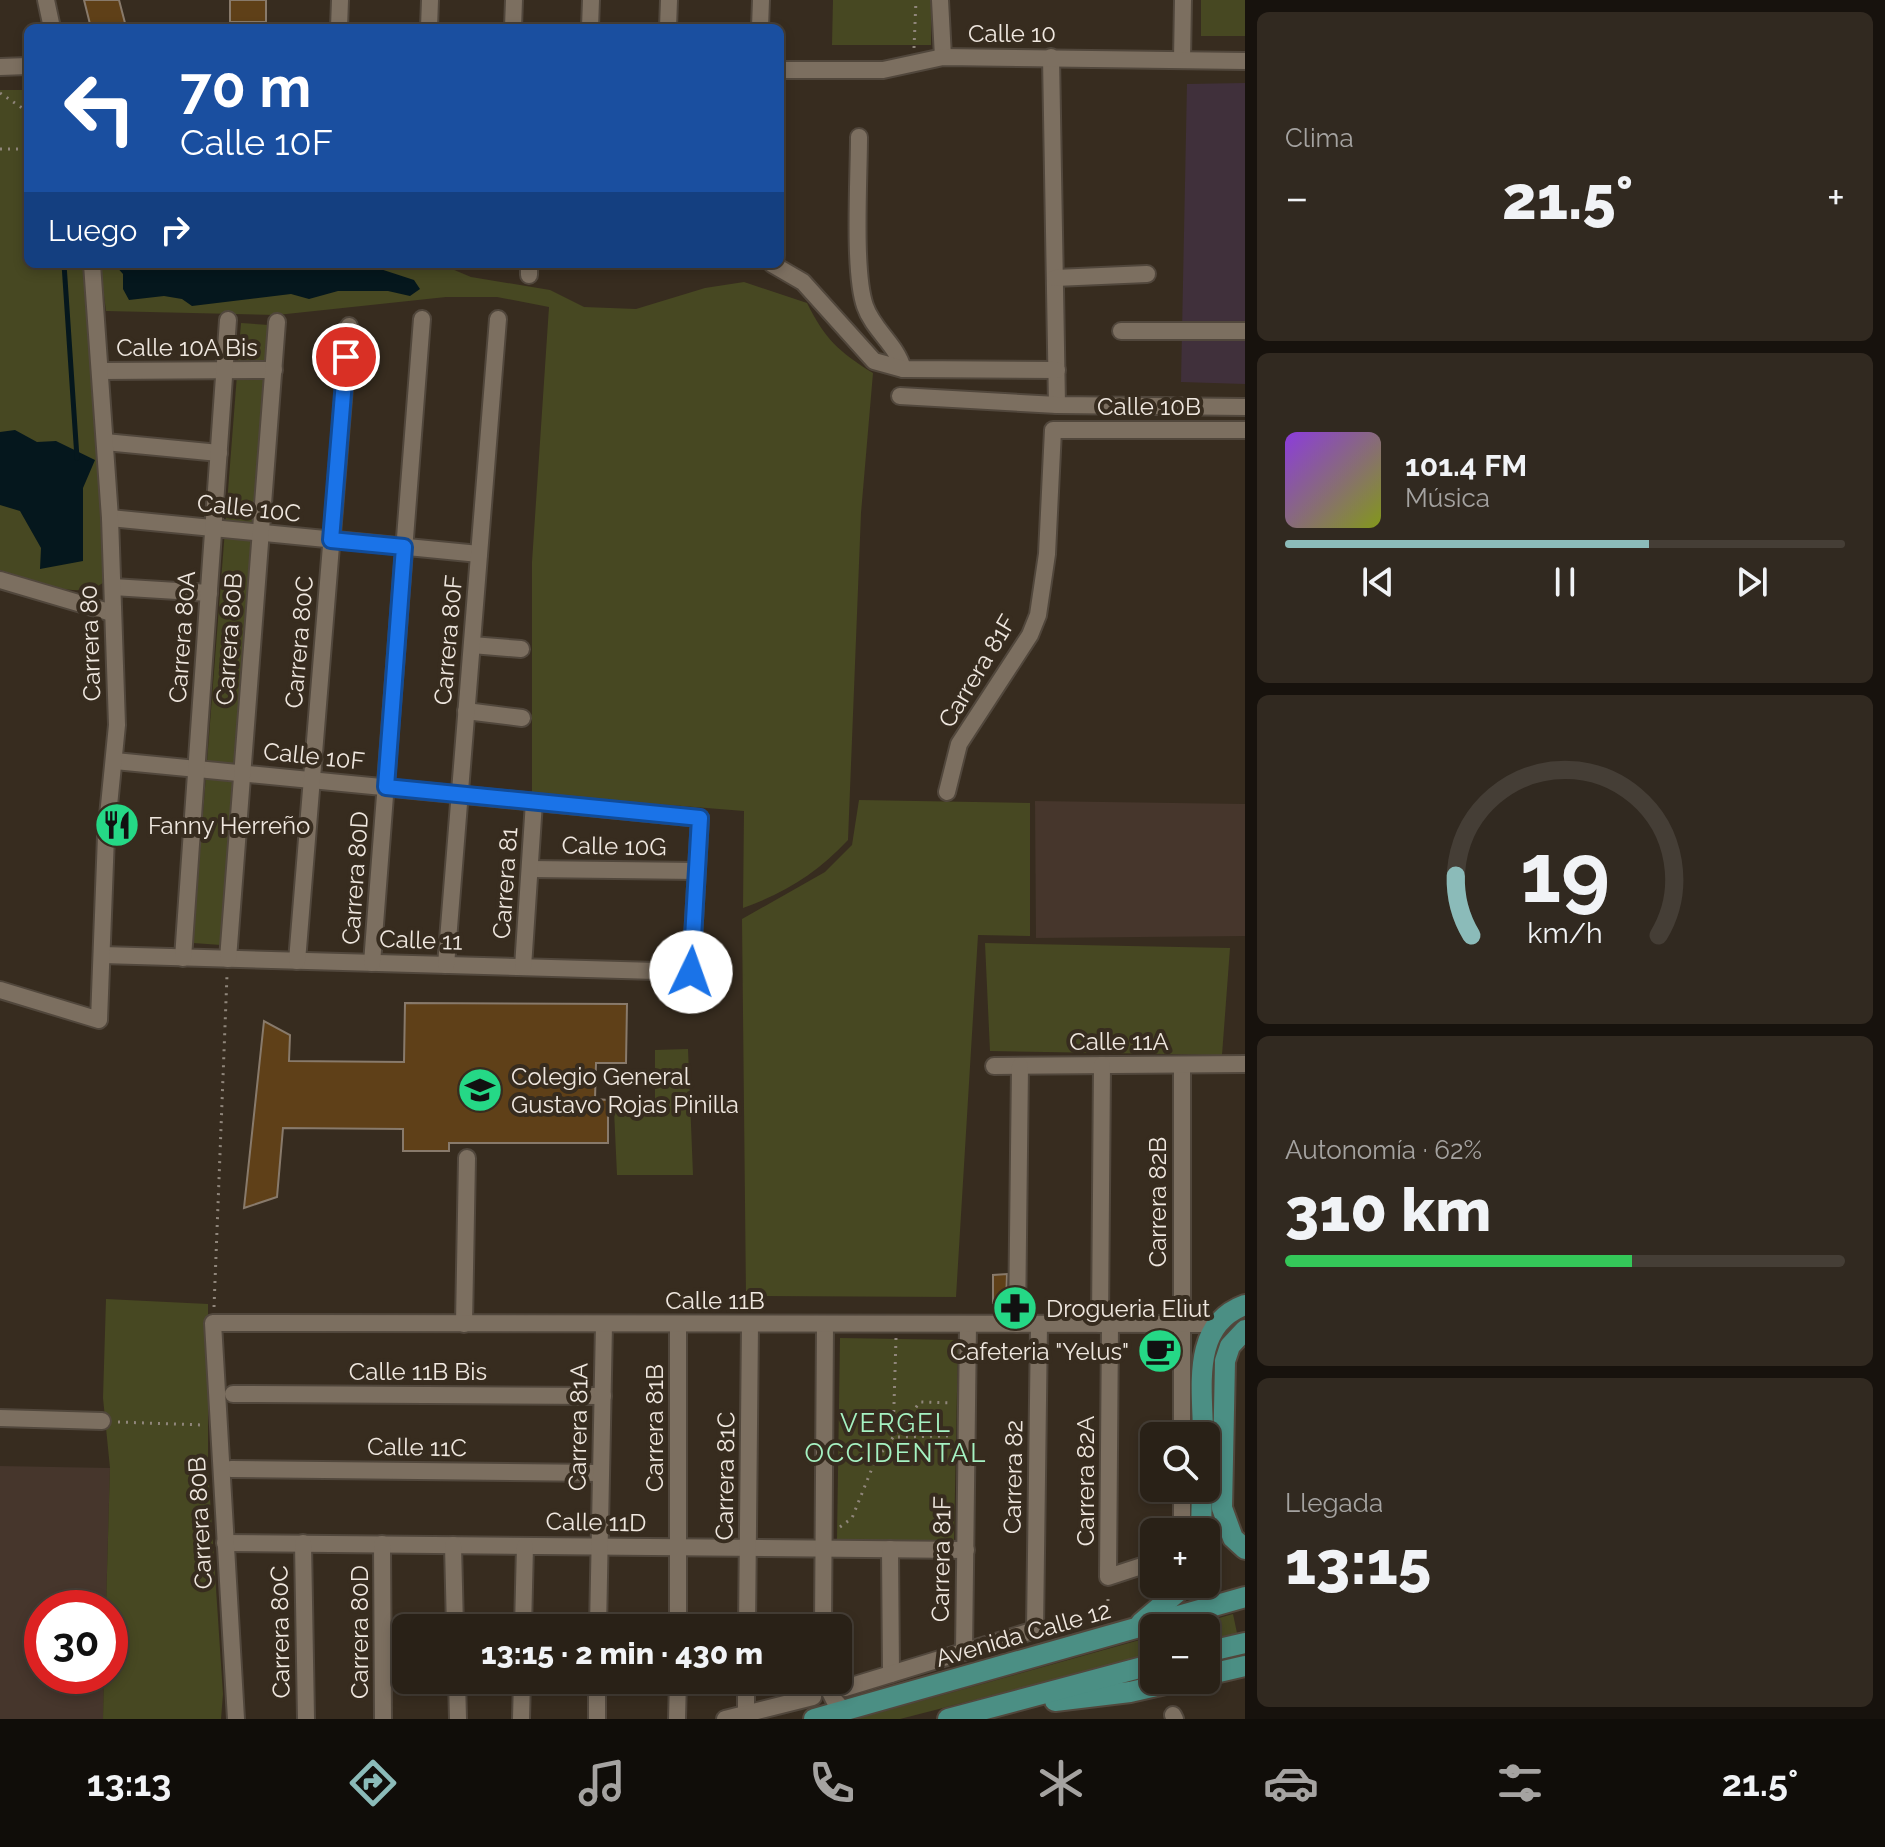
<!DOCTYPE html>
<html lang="es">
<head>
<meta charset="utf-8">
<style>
	:root { --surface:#292117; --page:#312920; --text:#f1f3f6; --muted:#a5a3a1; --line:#453e36; --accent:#8bbbb9 }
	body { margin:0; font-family:Raleway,sans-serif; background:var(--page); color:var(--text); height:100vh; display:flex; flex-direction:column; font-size:30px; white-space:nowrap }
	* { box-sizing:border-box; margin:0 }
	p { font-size:26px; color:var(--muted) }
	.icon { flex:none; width:44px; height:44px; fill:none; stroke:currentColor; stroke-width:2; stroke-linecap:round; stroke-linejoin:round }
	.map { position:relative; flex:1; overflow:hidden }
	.side { display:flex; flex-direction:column; gap:12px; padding:12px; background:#17120d; width:640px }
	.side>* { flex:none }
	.top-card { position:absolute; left:24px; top:24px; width:760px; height:244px; border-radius:12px; box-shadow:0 4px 12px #0003,0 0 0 2px var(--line); background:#1a4fa0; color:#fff; overflow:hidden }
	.fabs { position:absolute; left:1140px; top:1422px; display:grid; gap:16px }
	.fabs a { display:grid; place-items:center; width:80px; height:80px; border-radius:12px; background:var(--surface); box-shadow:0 4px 12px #0003,0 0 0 2px var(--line); font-size:40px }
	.speed { position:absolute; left:24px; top:1590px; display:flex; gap:16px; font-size:40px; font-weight:700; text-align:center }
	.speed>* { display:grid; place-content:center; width:104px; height:104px; border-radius:50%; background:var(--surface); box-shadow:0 4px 12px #0003,0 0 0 2px var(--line); line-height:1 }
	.speed .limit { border:12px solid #d22; background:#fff; color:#111 }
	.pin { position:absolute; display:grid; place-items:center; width:68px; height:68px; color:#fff; margin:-34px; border:4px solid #fff; border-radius:50%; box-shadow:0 2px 8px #0007 }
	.me { position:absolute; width:88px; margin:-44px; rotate:3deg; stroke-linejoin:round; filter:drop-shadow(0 0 6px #0008) }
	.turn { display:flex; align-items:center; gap:28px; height:168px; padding:0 24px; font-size:36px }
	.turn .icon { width:104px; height:104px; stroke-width:2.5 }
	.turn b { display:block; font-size:56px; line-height:68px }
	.then { display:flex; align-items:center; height:76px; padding:0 24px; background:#0003; gap:16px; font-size:30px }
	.big { font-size:60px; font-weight:800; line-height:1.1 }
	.side .widget { flex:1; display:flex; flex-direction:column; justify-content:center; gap:12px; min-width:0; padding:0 28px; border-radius:12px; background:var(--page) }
	.side .dial { align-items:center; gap:0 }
	.dial svg { height:208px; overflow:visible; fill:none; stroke:var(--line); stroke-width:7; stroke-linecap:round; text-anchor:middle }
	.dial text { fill:var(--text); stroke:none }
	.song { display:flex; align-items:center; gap:24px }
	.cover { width:96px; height:96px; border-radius:12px; background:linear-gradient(135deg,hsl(270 70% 55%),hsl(70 70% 35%)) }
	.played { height:8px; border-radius:4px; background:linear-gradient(90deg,var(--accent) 65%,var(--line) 65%) }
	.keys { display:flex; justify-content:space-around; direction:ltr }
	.heat { display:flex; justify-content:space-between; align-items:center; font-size:44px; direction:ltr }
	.charge { height:12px; border-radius:6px; background:linear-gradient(90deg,#34c759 62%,var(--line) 0) }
	.trip { position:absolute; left:392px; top:1614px; width:460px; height:80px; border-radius:12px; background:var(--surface); box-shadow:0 4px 12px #0003,0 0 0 2px var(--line); font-weight:800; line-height:80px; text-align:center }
	.dock { display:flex; height:128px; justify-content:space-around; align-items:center; background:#100d09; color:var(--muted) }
	.dock .icon { width:56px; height:56px }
	.dock .selected { color:var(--accent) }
	.dock b { font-size:36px; color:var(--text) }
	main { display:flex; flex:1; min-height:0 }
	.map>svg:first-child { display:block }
</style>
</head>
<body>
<main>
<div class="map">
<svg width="1245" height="1719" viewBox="0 0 1245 1719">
	<rect width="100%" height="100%" fill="#372c1f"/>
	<path fill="#40303b" d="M1245,83V384L1181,382L1187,84Z"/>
	<g fill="#46362c">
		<path d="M1035,801L1245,804V936L1036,938Z"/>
		<path d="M0,1466L110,1468L106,1608H42V1676H104L103,1719H0Z"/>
	</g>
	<g fill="#474822">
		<path d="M833,0H931V45H832Z"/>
		<rect x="1201" y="0" width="44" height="36"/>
		<path d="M0,90H28V264H84L105,569L104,582C79,603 28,578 0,570Z"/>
		<path d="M100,264H440L471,277L550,290L584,307L636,309L705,288L744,282L807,303C825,339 839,352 873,373L861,513L848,840C817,873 785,893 743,908L744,811L532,794V562L549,307L497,297H446L277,315L106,311Z"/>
		<path d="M241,323L269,325L221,945L193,943Z"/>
		<path d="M859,800L1030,803V936L978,935L956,1297L746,1296L742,919L825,872L852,845Z"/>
		<path d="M985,943L1230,948L1222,1055L990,1051Z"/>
		<path d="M688,1049L693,1175H617L614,1110L655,1108V1050Z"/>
		<path d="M106,1299L208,1304V1468L223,1694L221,1719H103L104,1676H110V1608H106L110,1468L103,1398Z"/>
		<path d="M840,1338L958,1340L954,1542L837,1540Z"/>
		<path d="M1233,1614L1237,1633L1206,1641V1628H1184Z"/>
		<path d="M1154,1636V1654L900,1719H856Z"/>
	</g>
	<g fill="#05171d">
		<path d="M114,264H365L414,280L420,289L410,296L388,291H338L309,299L291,294L192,306L182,299L164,296L129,300L123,289V274Z"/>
		<path d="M15,430L37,442L56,441L95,460L83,488V561L40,569L41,548L20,511L0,505V432Z"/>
	</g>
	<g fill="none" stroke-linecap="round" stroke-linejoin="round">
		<path stroke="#05171d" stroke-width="5" d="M64,264L77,458"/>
	</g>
	<g fill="#5f4018" stroke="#887a6b" stroke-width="2">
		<path d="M84,0H119L125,23L91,28Z"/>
		<rect x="230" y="0" width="36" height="22"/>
		<path d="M405,1003L627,1004L626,1063H596L595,1099L608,1100V1143H449V1151H403V1129L283,1128L277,1197L244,1208L264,1021L290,1035L289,1061L404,1062Z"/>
		<path d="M1007,1274L1006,1303H993V1275Z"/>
		<path d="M1168,1337L1169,1365L1153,1366L1152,1338Z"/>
	</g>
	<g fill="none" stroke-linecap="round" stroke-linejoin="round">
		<g stroke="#51473c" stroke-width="20">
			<g id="minor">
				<path d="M46,0L52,28"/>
				<path d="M940,0L943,57"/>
				<path d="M339,28L340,0"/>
				<path d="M429,28L430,0"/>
				<path d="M513,28L514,0"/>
				<path d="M590,28L591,0"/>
				<path d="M668,28L669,0"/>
				<path d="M760,28L761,0"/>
				<path d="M1051,57L1057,405"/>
				<path d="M1182,60L1183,0"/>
				<path d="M0,67L28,66"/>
				<path d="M780,70H883L943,57L1245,61"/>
				<path d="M859,137C859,178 853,272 865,306C873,330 897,345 903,369"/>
				<path d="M772,264L803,282L874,361L903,369L1057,370"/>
				<path d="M529,275V264"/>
				<path d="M1055,278L1147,274"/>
				<path d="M1121,331H1245"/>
				<path d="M101,371L274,370"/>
				<path d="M900,396L1057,405L1245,407"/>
				<path d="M105,442L219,453"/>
				<path d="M110,518L479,554"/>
				<path d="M0,580L112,613"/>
				<path d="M113,587L209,593"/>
				<path d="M472,645L521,649"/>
				<path d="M466,711L522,718"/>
				<path d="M947,792L959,744L1030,635L1038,615L1047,554L1053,430H1245"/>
				<path d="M530,869L697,871"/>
				<path d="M102,955L691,972L700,818L115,761"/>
				<path d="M183,958L228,320"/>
				<path d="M228,959L277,322"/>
				<path d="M297,961L349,326"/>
				<path d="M372,963L422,319"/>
				<path d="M446,965L498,319"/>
				<path d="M523,967L534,802"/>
				<path d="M0,990L99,1020L106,836L117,725L110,518L92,264"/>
				<path d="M1182,1065V1436"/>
				<path d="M994,1066L1245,1064"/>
				<path d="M464,1324L467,1158"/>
				<path d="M1017,1324L1020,1066"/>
				<path d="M1100,1324L1102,1065"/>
				<path d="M1110,1324L1108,1577L1154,1562"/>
				<path d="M233,1394L603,1396"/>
				<path d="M0,1418L102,1421"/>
				<path d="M231,1469L601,1473"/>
				<path d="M1182,1488V1532"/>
				<path d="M225,1543L966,1550"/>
				<path d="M303,1543L306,1719"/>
				<path d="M382,1544L383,1719"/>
				<path d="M453,1545L455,1628"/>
				<path d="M890,1549L891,1674"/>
				<path d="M523,1628L525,1546"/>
				<path d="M598,1628L604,1324"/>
				<path d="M678,1628V1324"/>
				<path d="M747,1628L750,1324"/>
				<path d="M823,1628L825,1324"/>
				<path d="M964,1652L968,1324"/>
				<path d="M457,1680L458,1719"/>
				<path d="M824,1680L834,1700L844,1711"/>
				<path d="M845,1688L1035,1630L1039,1324"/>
				<path d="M746,1714V1680"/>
				<path d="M1173,1715L1175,1719"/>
				<path d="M236,1719L213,1323L1216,1324"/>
				<path d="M521,1719L522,1680"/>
				<path d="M597,1719V1680"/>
				<path d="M677,1719L678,1680"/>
				<path d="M725,1719L813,1697"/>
			</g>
		</g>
		<g stroke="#51473c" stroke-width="24">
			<g id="major">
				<path d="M1245,1330L1230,1346L1225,1361L1222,1508L1233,1538L1245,1549"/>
				<path d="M1203,1436C1203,1389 1190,1325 1245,1305"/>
				<path d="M1201,1532L1202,1488"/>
				<path d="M1141,1623L1187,1584"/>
				<path d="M1206,1652L1245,1643"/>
				<path d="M1206,1675L1245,1666"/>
				<path d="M1055,1701L1130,1692L1183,1680"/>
				<path d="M814,1719L1245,1597"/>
				<path d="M948,1719L1154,1664"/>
			</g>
		</g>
		<g stroke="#90867b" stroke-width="3" stroke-dasharray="2 6" stroke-linecap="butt">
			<path d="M914,48L916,0"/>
			<path d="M0,93L28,112"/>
			<path d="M0,149H28"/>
			<path d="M214,1307L227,975"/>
			<path d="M896,1338L893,1437L950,1436"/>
			<path d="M118,1422L203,1425"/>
			<path d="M840,1527L852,1518L875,1461L920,1402L953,1403"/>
			<path d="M1108,1617V1593"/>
		</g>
		<use href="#minor" stroke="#7c6f60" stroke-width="16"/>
		<use href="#major" stroke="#4b8f84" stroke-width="20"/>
	</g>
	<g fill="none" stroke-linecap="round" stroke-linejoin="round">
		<g stroke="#114b97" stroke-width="20">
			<path id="route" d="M346,357L331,540L404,547L386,787L700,818L691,972"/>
		</g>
		<use href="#route" stroke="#1a73e8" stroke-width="14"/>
	</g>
	<defs>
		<g id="restaurant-disc" transform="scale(2.3)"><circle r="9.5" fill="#25d886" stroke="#372c1f"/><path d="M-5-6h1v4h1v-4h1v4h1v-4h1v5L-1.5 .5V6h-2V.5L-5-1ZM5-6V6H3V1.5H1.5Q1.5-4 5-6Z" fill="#111"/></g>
		<g id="school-disc" transform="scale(2.3)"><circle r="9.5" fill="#25d886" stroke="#372c1f"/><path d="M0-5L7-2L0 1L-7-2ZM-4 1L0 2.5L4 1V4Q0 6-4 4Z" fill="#111"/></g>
		<g id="pharmacy-disc" transform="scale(2.3)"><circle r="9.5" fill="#25d886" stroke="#372c1f"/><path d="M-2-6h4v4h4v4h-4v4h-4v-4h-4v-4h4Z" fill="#111"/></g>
		<g id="cafe-disc" transform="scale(2.3)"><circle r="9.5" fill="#25d886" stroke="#372c1f"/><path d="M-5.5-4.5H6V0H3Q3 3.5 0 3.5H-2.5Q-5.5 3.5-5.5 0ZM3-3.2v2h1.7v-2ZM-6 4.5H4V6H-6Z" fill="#111"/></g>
	</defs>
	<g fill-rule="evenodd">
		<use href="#restaurant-disc" x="117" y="825"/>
		<use href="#school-disc" x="480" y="1090"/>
		<use href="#pharmacy-disc" x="1015" y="1308"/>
		<use href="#cafe-disc" x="1160" y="1351"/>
	</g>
	<g text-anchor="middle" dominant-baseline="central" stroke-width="8" stroke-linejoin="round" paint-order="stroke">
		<g font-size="24" fill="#efe7df" stroke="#372c1f">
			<text x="1012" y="33">Calle 10</text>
			<text x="187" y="347">Calle 10A Bis</text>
			<text x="1149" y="406">Calle 10B</text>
			<text transform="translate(249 508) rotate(6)">Calle 10C</text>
			<text transform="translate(182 637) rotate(-86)">Carrera 80A</text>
			<text transform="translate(229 639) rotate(-86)">Carrera 80B</text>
			<text transform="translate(448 640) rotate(-85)">Carrera 80F</text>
			<text transform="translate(299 642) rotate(-85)">Carrera 80C</text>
			<text transform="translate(90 643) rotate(-92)">Carrera 80</text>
			<text transform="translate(977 671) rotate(-59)">Carrera 81F</text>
			<text transform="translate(314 756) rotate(6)">Calle 10F</text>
			<text transform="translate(614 846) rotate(1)">Calle 10G</text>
			<text transform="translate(355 878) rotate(-86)">Carrera 80D</text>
			<text transform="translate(505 883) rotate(-86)">Carrera 81</text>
			<text transform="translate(421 940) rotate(2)">Calle 11</text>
			<text x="1119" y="1041">Calle 11A</text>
			<text transform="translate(1157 1202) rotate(-90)">Carrera 82B</text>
			<text x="715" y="1300">Calle 11B</text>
			<text x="418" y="1371">Calle 11B Bis</text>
			<text transform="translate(578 1427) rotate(-89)">Carrera 81A</text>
			<text transform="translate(654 1428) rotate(-90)">Carrera 81B</text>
			<text transform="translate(417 1447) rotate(1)">Calle 11C</text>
			<text transform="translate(725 1476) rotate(-89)">Carrera 81C</text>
			<text transform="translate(1013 1477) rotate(-89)">Carrera 82</text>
			<text transform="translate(1085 1481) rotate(-90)">Carrera 82A</text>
			<text transform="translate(596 1522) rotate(1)">Calle 11D</text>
			<text transform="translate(200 1523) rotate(-93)">Carrera 80B</text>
			<text transform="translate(941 1559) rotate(-89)">Carrera 81F</text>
			<text transform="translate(280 1632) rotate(-91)">Carrera 80C</text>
			<text transform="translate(359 1632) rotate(-90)">Carrera 80D</text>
			<text transform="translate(1023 1634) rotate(-16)">Avenida Calle 12</text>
		</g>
		<g font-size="24" fill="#efe7df" stroke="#372c1f" text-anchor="start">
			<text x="148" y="825">Fanny Herreño</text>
			<text x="511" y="1076">Colegio General<tspan x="511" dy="28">Gustavo Rojas Pinilla</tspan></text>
			<text x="1046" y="1308">Drogueria Eliut</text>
			<text x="1129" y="1351" text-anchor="end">Cafeteria "Yelus"</text>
		</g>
		<g font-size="26" letter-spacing="2" fill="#a5f2c2" stroke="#372c1f">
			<text x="896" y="1423">VERGEL<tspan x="896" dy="30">OCCIDENTAL</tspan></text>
		</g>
	</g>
</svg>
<div class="fabs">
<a><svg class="icon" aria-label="search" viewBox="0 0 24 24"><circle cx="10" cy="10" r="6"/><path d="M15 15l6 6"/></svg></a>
<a>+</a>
<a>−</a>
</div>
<div class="speed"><div class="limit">30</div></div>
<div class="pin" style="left:346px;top:357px;background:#d93025"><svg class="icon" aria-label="arrive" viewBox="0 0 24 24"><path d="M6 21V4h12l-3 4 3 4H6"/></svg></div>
<svg class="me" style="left:691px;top:972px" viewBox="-20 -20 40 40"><circle r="19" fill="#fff"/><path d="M0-13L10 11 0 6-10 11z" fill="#1a73e8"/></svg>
<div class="trip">13:15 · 2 min · 430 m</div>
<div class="top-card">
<div class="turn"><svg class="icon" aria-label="left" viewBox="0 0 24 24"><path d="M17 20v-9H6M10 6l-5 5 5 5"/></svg><div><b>70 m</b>Calle 10F</div></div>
<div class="then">Luego<svg class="icon" aria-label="right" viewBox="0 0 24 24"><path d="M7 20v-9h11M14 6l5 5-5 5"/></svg></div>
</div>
</div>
<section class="side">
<div class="widget"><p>Clima</p>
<div class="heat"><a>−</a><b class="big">21.5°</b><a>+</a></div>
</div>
<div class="widget">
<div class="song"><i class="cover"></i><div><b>101.4 FM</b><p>Música</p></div></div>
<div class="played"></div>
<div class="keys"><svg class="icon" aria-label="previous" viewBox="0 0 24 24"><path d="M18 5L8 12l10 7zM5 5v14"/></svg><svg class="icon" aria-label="pause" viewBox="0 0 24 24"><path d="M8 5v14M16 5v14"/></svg><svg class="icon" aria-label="next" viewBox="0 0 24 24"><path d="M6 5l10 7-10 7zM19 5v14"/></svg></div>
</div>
<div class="widget dial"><svg viewBox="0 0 100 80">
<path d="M14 69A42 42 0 1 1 86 69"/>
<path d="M14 69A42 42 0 0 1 8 46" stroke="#8bbbb9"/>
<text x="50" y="56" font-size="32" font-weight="700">19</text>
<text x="50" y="72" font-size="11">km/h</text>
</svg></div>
<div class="widget"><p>Autonomía · 62%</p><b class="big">310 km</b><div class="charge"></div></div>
<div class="widget"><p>Llegada</p><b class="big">13:15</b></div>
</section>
</main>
<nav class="dock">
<b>13:13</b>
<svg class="icon selected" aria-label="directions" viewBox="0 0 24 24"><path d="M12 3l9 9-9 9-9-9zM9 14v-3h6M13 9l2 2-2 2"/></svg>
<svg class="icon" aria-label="music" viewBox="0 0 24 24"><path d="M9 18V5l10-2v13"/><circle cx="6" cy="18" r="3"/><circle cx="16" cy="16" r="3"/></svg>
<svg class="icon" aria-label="phone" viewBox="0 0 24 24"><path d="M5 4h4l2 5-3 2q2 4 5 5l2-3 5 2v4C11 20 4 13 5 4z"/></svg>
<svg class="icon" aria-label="climate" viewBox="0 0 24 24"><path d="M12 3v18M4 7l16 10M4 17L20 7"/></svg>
<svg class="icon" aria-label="car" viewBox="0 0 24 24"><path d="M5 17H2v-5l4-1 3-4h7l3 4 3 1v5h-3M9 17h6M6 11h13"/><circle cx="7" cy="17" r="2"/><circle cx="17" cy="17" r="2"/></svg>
<svg class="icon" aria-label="filters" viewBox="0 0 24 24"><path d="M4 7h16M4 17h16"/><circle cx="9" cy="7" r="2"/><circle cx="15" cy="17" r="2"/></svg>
<b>21.5°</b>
</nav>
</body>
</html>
